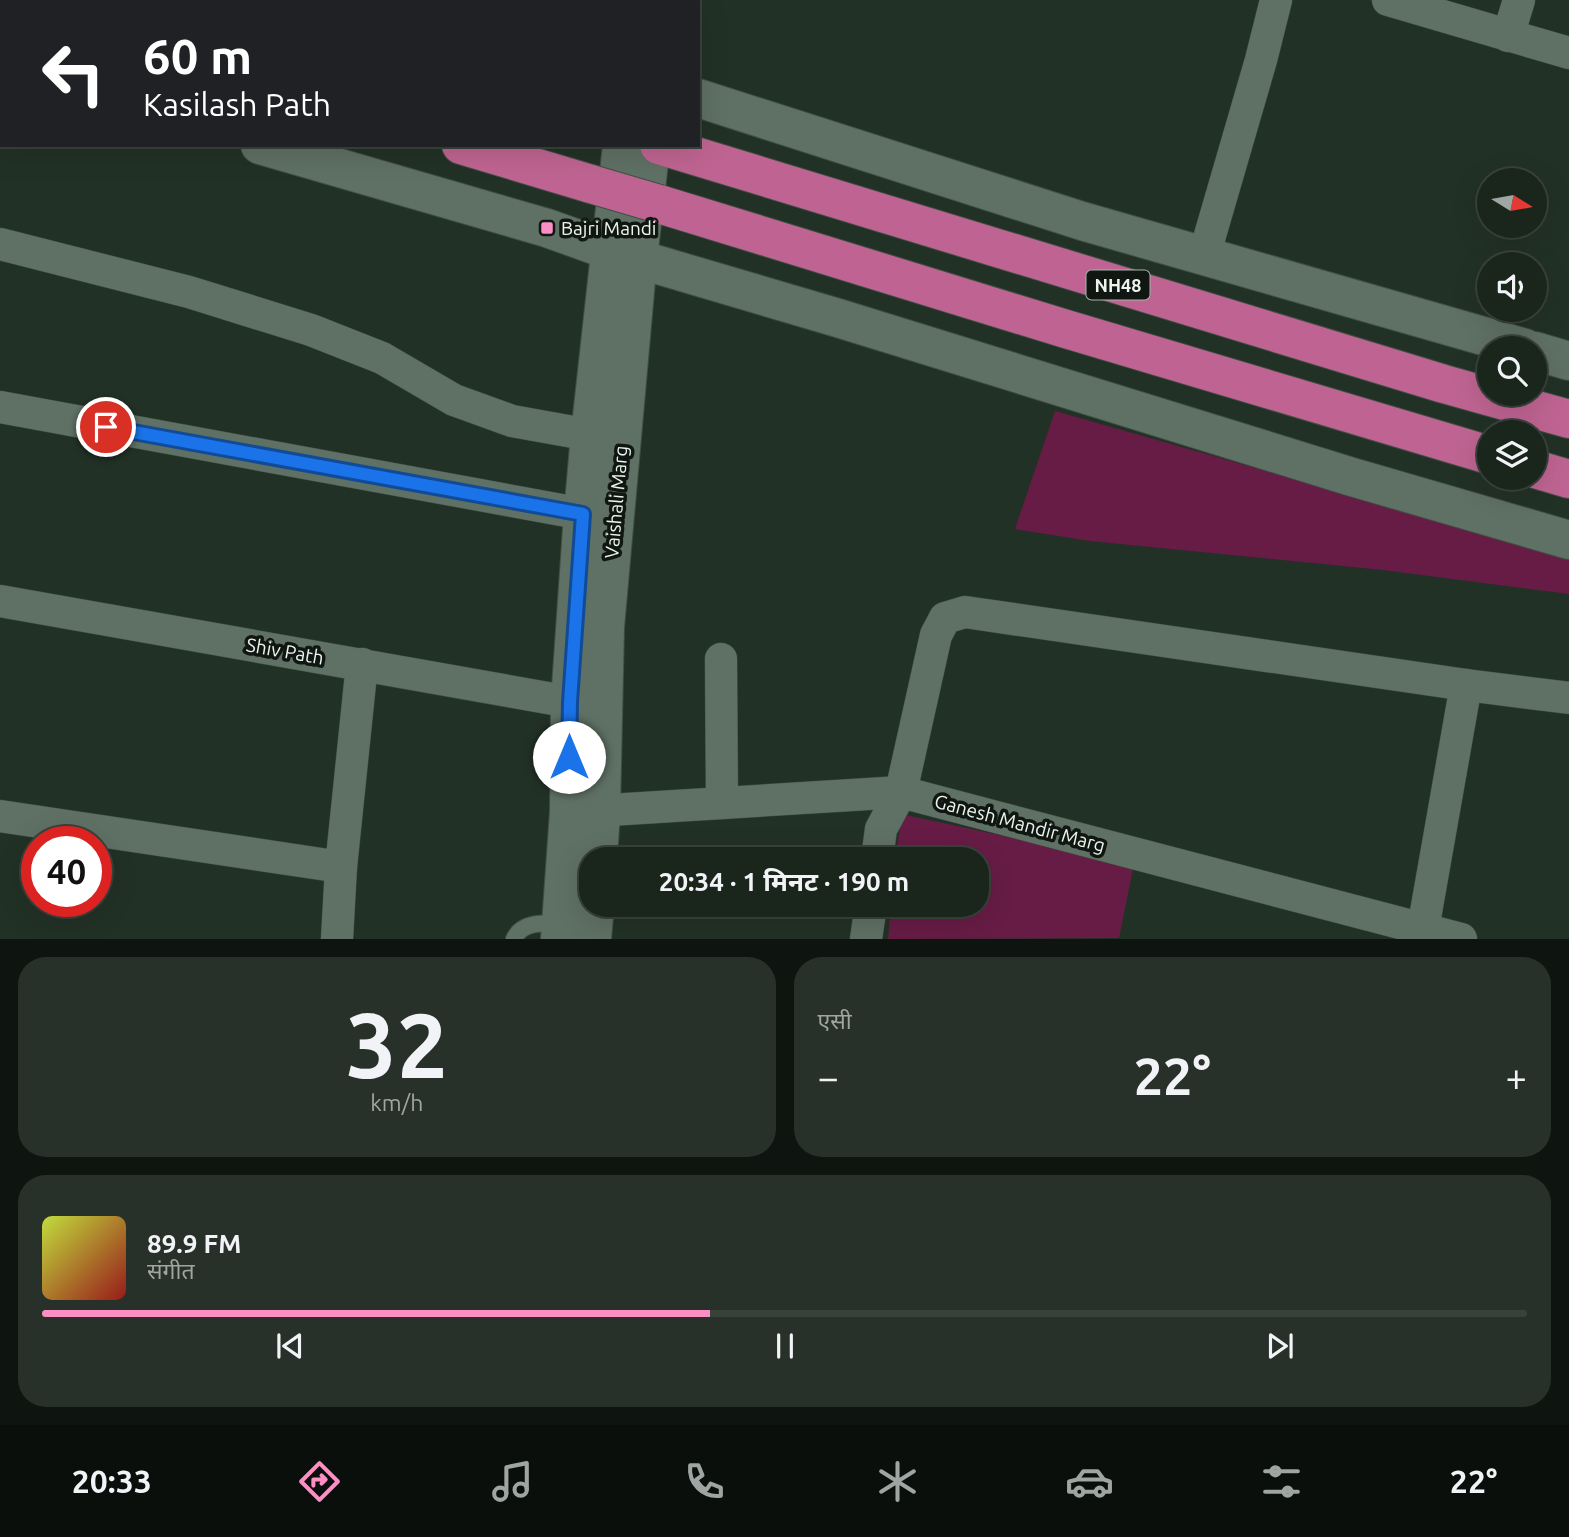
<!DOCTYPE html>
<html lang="hi">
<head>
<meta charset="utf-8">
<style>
	:root { --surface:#1a251c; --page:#273129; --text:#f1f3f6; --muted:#9fa5a3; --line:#38423b; --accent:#fb8fc4 }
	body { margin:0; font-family:Ubuntu,"Noto Sans Devanagari",sans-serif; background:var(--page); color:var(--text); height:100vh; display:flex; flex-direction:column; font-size:26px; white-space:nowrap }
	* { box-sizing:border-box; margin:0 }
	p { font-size:23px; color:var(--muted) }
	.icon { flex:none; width:38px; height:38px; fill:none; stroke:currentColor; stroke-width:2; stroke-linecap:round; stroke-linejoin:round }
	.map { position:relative; height:939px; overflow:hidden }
	.panel { display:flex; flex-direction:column; gap:18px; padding:18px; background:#0e140f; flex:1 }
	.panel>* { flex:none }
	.guide { position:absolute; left:0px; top:0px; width:700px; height:147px; box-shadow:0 7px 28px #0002,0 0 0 2px var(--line); background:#202124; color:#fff; overflow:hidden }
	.needle { width:46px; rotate:101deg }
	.fabs { position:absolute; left:1477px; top:168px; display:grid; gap:14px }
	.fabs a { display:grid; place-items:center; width:70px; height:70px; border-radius:50%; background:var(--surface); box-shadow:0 7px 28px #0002,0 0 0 2px var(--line); font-size:35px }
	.speed { position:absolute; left:21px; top:826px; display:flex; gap:14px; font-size:35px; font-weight:700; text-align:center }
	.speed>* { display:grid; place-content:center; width:91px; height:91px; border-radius:50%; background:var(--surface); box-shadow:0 7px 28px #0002,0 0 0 2px var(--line); line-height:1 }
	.speed .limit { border:10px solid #d22; background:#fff; color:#111 }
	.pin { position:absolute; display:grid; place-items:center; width:60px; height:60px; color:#fff; margin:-30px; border:4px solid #fff; border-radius:50%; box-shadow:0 2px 7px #0007 }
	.me { position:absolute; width:77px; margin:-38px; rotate:0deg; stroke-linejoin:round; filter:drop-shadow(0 0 5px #0008) }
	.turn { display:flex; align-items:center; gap:24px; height:147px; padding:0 28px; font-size:32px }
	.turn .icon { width:91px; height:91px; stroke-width:2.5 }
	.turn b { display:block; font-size:49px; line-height:60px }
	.big { font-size:52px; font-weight:700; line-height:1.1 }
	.panel .card { flex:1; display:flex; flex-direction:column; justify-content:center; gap:10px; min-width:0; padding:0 24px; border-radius:28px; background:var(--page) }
	.panel .dial { align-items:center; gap:0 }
	.dial b { font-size:91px; line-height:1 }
	.song { display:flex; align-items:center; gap:21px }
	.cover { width:84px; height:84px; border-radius:10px; background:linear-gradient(135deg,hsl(70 70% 55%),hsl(0 70% 35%)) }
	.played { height:7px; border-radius:4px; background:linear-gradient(90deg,var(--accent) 45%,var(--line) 45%) }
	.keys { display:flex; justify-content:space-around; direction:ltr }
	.heat { display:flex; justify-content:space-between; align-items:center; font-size:38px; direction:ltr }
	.panel .tiles { flex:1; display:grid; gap:18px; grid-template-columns:1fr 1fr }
	.card:last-child { grid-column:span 2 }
	.trip { position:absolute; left:579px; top:847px; width:410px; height:70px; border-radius:28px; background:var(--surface); box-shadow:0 7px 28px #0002,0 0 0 2px var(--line); font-weight:700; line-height:70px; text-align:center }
	.menu { display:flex; height:112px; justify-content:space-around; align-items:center; background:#0a0f0b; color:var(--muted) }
	.menu .icon { width:49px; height:49px }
	.menu .active { color:var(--accent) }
	.menu b { font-size:32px; color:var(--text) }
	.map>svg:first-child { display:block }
</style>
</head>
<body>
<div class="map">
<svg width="1569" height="939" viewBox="0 0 1569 939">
	<rect width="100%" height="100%" fill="#223126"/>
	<g fill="#671c45">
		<path d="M1055,411L1569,557V594L1383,570L1090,541L1015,529Z"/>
		<path d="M901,814L1134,864L1119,938L888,939L891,905H976V859H896Z"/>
	</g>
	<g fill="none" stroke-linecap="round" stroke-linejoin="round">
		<g stroke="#404e44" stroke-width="18">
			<path id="service" d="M514,939C522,921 544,923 561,924"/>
		</g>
		<g stroke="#404e44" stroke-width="33">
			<g id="minor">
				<path d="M1388,0L1569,53"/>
				<path d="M1508,36L1519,0"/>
				<path d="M0,244L189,292L311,330L382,358L454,400L512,421L590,435L613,436"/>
				<path d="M1204,256L1261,60L1276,0"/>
				<path d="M0,407L583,514L605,516"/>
				<path d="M0,601L570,702"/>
				<path d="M721,659L722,803"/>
				<path d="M577,812L901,792L1461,939"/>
				<path d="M0,816L341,867"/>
				<path d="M877,859L881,829L901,792L936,635L945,618L965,612L1466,685L1569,698"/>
				<path d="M1423,929L1466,685"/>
				<path d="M337,939L341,867L362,664"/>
				<path d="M866,939L871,905"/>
			</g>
		</g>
		<g stroke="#404e44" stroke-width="40">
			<g id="tertiary">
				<path d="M367,0L373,2"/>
				<path d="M670,2V0"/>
				<path d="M0,68H2"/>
				<path d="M698,98L1082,221L1525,348"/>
				<path d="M260,145L547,228L611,251L838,318L1352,477L1569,540"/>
				<path d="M1535,351L1569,361"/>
				<path d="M598,859L601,811L605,627L638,258L651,145"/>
				<path d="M560,939L569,812L570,702L583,514L590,435L622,145"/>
				<path d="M592,939L595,905"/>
			</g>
		</g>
		<g stroke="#404e44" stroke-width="40">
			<g id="trunk">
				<path d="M187,0L193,2"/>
				<path d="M0,7L2,8"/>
				<path d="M461,145L591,184"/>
				<path d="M659,145L1444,384L1569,419"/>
				<path d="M659,204L1066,329L1489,455"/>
				<path d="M1535,469L1569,479"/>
			</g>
		</g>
		<use href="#service" stroke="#5f7064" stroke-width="16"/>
		<use href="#minor" stroke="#5f7064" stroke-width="32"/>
		<use href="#tertiary" stroke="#5f7064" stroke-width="38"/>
		<use href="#trunk" stroke="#bf6492" stroke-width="38"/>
		<g stroke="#404e44" stroke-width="40" stroke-linecap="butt">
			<path id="trunk-bridge" d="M591,184L659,204"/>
		</g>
		<use href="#trunk-bridge" stroke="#bf6492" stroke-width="38"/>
	</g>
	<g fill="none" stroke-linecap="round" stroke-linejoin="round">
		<g stroke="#114b97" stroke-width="18">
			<path id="route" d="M106,427L583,514L570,702L569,757"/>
		</g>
		<use href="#route" stroke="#1a73e8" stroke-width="12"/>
	</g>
	<rect fill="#fb8fc4" stroke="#101712" stroke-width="2.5" x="540" y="221" width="14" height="14" rx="3.5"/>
	<g text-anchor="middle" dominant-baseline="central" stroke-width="7" stroke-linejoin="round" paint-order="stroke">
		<rect fill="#101712" stroke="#a9b2ab" stroke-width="2" x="1086.5" y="270.5" width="63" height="29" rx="5"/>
		<g font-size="18" font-weight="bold" fill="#ebf5ed">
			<text x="1118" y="285">NH48</text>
		</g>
		<g font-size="19" fill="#ebf5ed" stroke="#101712" text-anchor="start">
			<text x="561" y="228">Bajri Mandi</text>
		</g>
		<g font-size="19" fill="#ebf5ed" stroke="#101712">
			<text transform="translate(616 502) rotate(-85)">Vaishali Marg</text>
			<text transform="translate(285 651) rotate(10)">Shiv Path</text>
			<text transform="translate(1020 823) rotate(15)">Ganesh Mandir Marg</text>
		</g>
	</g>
</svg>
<div class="fabs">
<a><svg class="needle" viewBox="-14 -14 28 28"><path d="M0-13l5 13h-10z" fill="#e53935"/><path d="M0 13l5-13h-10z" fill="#9fa5a3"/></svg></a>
<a><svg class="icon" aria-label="sound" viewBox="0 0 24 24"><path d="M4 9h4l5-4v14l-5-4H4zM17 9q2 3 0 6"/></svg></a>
<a><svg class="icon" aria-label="search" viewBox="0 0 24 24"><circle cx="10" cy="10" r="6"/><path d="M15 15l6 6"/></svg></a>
<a><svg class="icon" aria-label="layers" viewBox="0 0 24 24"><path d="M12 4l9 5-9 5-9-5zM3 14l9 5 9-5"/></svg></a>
</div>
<div class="speed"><div class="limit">40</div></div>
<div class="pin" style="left:106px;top:427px;background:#d93025"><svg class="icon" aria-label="arrive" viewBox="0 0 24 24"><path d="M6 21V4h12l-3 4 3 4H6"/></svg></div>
<svg class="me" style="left:569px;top:757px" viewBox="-20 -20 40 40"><circle r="19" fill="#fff"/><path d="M0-13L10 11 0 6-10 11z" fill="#1a73e8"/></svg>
<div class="trip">20:34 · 1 मिनट · 190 m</div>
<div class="guide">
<div class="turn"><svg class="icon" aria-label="left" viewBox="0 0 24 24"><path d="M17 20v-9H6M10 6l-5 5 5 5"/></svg><div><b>60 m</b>Kasilash Path</div></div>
</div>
</div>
<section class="panel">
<div class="tiles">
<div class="card dial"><b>32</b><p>km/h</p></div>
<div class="card"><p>एसी</p>
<div class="heat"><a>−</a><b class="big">22°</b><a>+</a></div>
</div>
<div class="card">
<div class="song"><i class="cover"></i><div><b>89.9 FM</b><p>संगीत</p></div></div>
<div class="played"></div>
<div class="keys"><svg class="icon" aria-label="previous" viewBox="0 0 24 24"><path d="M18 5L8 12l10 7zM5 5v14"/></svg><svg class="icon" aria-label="pause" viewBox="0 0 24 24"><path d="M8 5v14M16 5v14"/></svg><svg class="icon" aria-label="next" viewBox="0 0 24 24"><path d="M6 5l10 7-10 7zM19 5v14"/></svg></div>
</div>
</div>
</section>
<nav class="menu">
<b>20:33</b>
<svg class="icon active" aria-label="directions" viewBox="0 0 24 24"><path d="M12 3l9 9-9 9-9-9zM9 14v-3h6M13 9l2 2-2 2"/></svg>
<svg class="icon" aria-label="music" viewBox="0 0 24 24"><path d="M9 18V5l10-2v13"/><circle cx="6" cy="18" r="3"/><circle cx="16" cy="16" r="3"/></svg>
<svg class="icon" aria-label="phone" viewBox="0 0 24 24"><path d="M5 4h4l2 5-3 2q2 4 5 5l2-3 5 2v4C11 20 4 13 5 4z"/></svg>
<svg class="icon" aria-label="climate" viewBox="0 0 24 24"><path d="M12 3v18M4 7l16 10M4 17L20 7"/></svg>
<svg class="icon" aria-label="car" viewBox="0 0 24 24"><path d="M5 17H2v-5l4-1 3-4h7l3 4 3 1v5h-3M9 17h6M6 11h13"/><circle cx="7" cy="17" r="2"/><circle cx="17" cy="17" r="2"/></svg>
<svg class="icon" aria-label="filters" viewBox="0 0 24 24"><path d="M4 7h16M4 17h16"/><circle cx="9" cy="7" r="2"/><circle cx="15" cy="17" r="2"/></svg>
<b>22°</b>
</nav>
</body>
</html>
